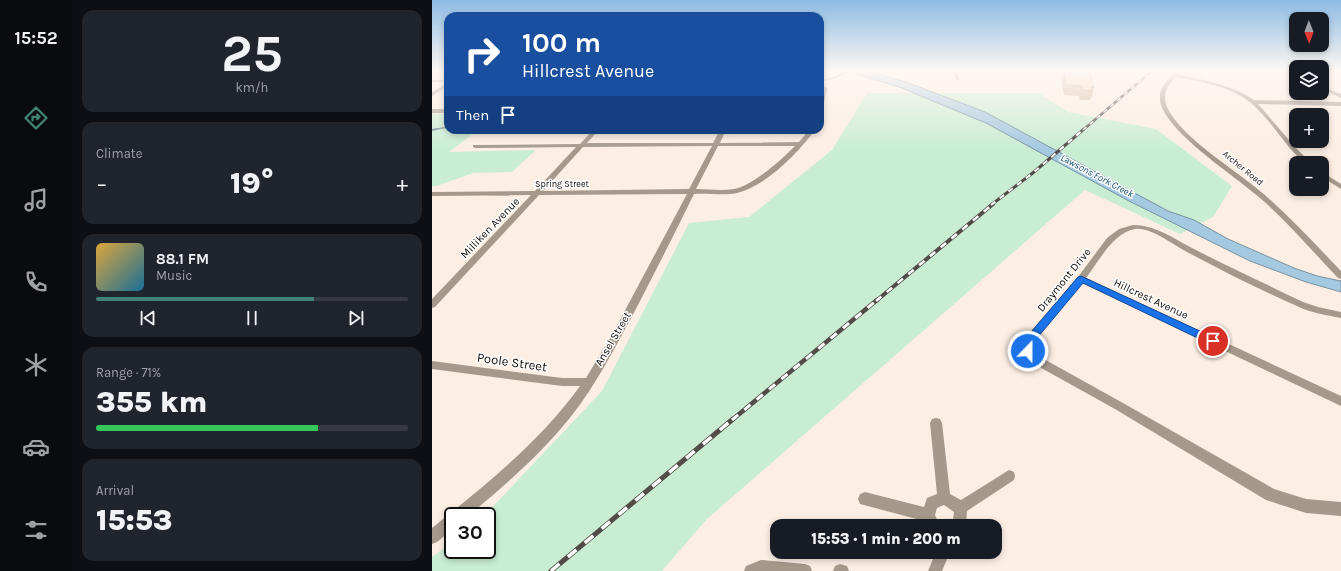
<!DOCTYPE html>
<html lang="en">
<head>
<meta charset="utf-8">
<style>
	:root { --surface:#171b24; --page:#20242c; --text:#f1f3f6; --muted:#9ea1a6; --line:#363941; --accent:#408374 }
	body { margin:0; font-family:Karla,sans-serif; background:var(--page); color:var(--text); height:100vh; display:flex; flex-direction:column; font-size:15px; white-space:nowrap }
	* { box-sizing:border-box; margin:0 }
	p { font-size:13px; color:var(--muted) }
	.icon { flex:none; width:22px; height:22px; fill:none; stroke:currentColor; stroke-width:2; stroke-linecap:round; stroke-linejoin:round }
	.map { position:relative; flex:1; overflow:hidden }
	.drawer { display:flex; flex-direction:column; gap:10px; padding:10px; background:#0d0f14; width:360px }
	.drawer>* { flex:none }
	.guide { position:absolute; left:12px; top:12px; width:380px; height:122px; border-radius:12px; box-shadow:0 2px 6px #0003; background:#1a4fa0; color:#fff; overflow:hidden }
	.needle { width:26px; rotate:179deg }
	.fabs { position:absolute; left:857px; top:12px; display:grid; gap:8px }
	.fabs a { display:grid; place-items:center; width:40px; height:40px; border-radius:8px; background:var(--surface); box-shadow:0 2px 6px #0003; font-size:20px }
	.speed { position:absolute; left:12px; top:507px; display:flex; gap:8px; font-size:20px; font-weight:700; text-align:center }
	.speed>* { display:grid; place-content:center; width:52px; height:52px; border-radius:50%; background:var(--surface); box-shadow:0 2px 6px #0003; line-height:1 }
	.speed .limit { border:2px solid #111; border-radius:6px; background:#fff; color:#111 }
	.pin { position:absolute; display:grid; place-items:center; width:34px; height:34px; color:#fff; margin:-17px; border:2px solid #fff; border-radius:50%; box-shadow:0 1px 4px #0007 }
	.me { position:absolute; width:44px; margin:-22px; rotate:22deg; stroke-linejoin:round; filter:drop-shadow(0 0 3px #0008) }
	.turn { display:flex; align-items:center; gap:14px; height:84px; padding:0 12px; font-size:18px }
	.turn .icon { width:52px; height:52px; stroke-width:2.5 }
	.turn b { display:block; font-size:28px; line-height:34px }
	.then { display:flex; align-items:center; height:38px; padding:0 12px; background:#0003; gap:8px; font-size:15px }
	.big { font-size:30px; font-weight:800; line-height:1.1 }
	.drawer .card { flex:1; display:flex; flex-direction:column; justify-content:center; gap:6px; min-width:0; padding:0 14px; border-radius:12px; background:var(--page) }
	.drawer .dial { align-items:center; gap:0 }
	.dial b { font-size:52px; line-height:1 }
	.song { display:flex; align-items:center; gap:12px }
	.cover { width:48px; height:48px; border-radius:6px; background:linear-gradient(135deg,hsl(40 70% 55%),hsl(200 70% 35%)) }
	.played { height:4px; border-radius:2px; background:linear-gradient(90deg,var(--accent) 70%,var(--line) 70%) }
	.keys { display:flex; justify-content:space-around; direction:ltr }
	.heat { display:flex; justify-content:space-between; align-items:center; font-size:22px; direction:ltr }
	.charge { height:6px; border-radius:3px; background:linear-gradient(90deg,#34c759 71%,var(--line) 0) }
	.trip { position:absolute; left:338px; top:519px; width:232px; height:40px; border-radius:12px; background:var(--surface); box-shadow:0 2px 6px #0003; font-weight:800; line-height:40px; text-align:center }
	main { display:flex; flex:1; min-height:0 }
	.tab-bar { display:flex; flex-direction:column; width:72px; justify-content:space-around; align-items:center; background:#090b0e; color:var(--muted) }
	.tab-bar .icon { width:28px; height:28px }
	.tab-bar .current { color:var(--accent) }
	.tab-bar b { font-size:18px; color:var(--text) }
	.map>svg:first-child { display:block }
</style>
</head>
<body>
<main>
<nav class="tab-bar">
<b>15:52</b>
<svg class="icon current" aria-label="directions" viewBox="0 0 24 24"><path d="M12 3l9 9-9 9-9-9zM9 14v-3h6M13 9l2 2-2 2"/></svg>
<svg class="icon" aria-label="music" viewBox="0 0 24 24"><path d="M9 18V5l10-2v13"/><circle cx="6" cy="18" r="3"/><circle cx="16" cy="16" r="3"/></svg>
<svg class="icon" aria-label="phone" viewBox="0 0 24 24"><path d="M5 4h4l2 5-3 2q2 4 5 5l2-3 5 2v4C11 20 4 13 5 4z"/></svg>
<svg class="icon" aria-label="climate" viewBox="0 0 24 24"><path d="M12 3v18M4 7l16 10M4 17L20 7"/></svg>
<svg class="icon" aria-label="car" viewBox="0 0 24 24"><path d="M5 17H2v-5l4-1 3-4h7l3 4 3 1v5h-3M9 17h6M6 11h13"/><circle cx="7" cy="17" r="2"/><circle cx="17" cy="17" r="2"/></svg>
<svg class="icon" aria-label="filters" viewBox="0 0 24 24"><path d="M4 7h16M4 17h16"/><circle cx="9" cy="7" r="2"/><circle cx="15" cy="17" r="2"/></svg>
</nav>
<section class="drawer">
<div class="card dial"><b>25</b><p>km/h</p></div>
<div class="card"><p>Climate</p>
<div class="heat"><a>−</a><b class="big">19°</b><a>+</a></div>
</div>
<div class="card">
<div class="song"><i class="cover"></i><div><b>88.1 FM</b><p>Music</p></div></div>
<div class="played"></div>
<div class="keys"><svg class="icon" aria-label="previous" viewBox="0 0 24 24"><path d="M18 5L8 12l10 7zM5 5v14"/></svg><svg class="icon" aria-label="pause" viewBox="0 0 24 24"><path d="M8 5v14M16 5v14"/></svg><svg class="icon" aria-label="next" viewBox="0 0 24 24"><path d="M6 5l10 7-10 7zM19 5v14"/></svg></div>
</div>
<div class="card"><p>Range · 71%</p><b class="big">355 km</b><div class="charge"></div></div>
<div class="card"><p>Arrival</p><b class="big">15:53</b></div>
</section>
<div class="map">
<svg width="909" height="571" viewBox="0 0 909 571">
	<rect width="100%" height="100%" fill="#fceee3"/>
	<g fill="#c9edd3">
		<path d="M435,93H607L636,112L724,129L800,186L781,217L748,234L653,190L275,519L230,571H0V557L21,541V550H55V516H52L170,391L257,223L317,217L400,150Z"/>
		<path d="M0,114H16V130H46L17,152L104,150L80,172L41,173L5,186H0Z"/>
	</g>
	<path fill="#a4c9e1" stroke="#7891a0" d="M411,70H430L439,72L474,82L553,112L736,211L762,220L796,239L862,268L885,276L909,281V292L874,282L818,261L697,201L554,123L467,87Z"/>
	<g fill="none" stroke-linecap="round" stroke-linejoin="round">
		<g stroke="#7891a0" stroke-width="1.5">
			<path d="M388,81L402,78L418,70"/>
			<path d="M0,130L16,127"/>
		</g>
		<path stroke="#7891a0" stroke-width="2" d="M0,130L5,129"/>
		<g fill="#a4998b" fill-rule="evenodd">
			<path d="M520,70H524L528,80H524Z"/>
			<path d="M747,70H751L746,74C772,80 800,85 822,100L909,102V106L826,104L863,147L879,163H872C852,145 839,120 819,103C799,86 768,82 744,77C735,85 730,95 735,107C750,139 806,171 834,196C860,219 884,245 909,271V279L906,278C880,251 856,222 828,198C802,175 740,136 729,105C724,89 736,78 747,70Z"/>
			<path d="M845,70H850L864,74V77Z"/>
			<rect x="0" y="80" width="16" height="2"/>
			<path d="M16,83V86L0,96V92Z"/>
			<path d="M392,86L395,88L391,107L388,109L389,88Z"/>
			<path d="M890,86L909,94V98L890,89Z"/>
			<rect x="0" y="109" width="16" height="4"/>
			<path d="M161,130H167L155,143H281L288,130H294L288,143L367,142L377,130H383C367,152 334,186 305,193C292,196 276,193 262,194C244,231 225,268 206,305C185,344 165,384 137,419C108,455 72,486 36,516H21V529L5,542L0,544V528C52,486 108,442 148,386H130L0,369V361L130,378H154L181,333L255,194L107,195L3,307L0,308V299L99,195L0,196V192L103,191L144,147L43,148L41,147V145L148,144ZM280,146L257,189L111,191L151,147ZM286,146H363C350,159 321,186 302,189C290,191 277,189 264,189Z"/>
			<path d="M890,172L909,184V189L890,177Z"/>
			<path d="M701,225C723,225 741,238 760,248C797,267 834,284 871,302L886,307L909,312V318C894,315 879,313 865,306C828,290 791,271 755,252C741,245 719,227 703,229C682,232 666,262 654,278L909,396V406L650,283L601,343V350L610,358L691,403L842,489L874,499L909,502V516L874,513L834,500L683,409L602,364L595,357L590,347L593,338L646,277L675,238L687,229Z"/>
			<path d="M504,418L508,419L510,423L518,494L529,500L577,470L582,472L583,476L582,480L535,511L534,526H520L522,512L512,505L505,508L503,515L508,526H494L492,521L428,504L426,499L428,494L433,492L492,507L495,498L505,494L498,423L500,419Z"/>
			<path d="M504,552H518L510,571H496Z"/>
			<path d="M329,560L373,564L378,566L380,571H312L314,566Z"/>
			<path d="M408,564L415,566L417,571H401L403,566Z"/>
		</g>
		<g stroke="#534c46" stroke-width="2.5">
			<path id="rail-far4" d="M651,130L721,70"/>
		</g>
		<g stroke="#534c46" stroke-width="3">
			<path id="rail-far3" d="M559,205L602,172L652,129"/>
		</g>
		<g stroke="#534c46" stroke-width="4">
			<path id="rail-far2" d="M444,301L561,204"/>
		</g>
		<g stroke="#534c46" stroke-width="4.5">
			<path id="rail-far1" d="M300,420L445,300"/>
		</g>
		<g stroke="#534c46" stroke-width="5">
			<path id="rail" d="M119,571L301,419"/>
		</g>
		<use href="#rail-far4" stroke="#fefefe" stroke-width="1.5" stroke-dasharray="4.5" stroke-linecap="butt"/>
		<use href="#rail-far3" stroke="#fefefe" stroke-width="2" stroke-dasharray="5.5" stroke-linecap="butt"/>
		<use href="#rail-far2" stroke="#fefefe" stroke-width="2.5" stroke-dasharray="7" stroke-linecap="butt"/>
		<use href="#rail-far1" stroke="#fefefe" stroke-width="3" stroke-dasharray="8" stroke-linecap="butt"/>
		<use href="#rail" stroke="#fefefe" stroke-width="3.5" stroke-dasharray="11" stroke-linecap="butt"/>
	</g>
	<path fill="#d1b59d" d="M631,70L662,87L660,97H659L658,100H648L647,96L632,95L629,79Z"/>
	<path fill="#f3d3b6" stroke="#aa947f" d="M631,70L657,72L662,87H659L660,91L651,90L650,86L634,85Z"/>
	<linearGradient id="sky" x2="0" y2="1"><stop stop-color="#8dbce5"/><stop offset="0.47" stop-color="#fef7f2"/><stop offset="1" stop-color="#fef7f2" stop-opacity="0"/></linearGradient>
	<rect width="909" height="150" fill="url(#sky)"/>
	<path fill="#1a73e8" stroke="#114b97" d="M649,276L785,339L786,341L785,344H778L651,283L601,343V351L600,354H592L590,344L594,338L646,277Z"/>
	<g text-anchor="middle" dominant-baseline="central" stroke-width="3" stroke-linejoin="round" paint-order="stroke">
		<g font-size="9" fill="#110d09" stroke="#fefefe">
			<text transform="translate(811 168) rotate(39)">Archer Road</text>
			<text x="130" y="184">Spring Street</text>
		</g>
		<g font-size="10" font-style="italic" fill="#0a4d6e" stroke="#fefefe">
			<text transform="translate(665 176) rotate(28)">Lawsons Fork Creek</text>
		</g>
		<g font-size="11" fill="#110d09" stroke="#fefefe">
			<text transform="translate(58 228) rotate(-46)">Milliken Avenue</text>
			<text transform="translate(632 280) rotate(-51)">Draymont Drive</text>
			<text transform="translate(719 299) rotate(25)">Hillcrest Avenue</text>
			<text transform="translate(181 339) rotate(-60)">Ansel Street</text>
		</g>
		<g font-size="13" fill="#110d09" stroke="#fefefe">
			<text transform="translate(80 362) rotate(8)">Poole Street</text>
		</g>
	</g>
</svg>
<div class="fabs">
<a><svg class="needle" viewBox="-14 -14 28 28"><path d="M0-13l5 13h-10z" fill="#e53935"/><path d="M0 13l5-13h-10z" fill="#9ea1a6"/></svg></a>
<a><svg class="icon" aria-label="layers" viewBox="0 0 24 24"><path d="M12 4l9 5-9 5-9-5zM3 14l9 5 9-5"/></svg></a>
<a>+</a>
<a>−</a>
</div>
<div class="speed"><div class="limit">30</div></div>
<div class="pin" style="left:781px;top:341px;background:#d93025"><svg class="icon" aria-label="arrive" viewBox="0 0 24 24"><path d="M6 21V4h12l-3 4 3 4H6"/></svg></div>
<svg class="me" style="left:596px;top:351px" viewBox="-20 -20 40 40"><circle r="17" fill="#1a73e8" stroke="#fff" stroke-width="3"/><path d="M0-11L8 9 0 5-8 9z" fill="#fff"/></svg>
<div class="trip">15:53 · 1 min · 200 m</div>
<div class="guide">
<div class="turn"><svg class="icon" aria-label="right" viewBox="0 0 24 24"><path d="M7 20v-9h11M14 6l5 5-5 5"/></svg><div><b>100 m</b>Hillcrest Avenue</div></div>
<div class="then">Then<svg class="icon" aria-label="arrive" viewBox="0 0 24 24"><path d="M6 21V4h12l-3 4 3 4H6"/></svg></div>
</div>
</div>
</main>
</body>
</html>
